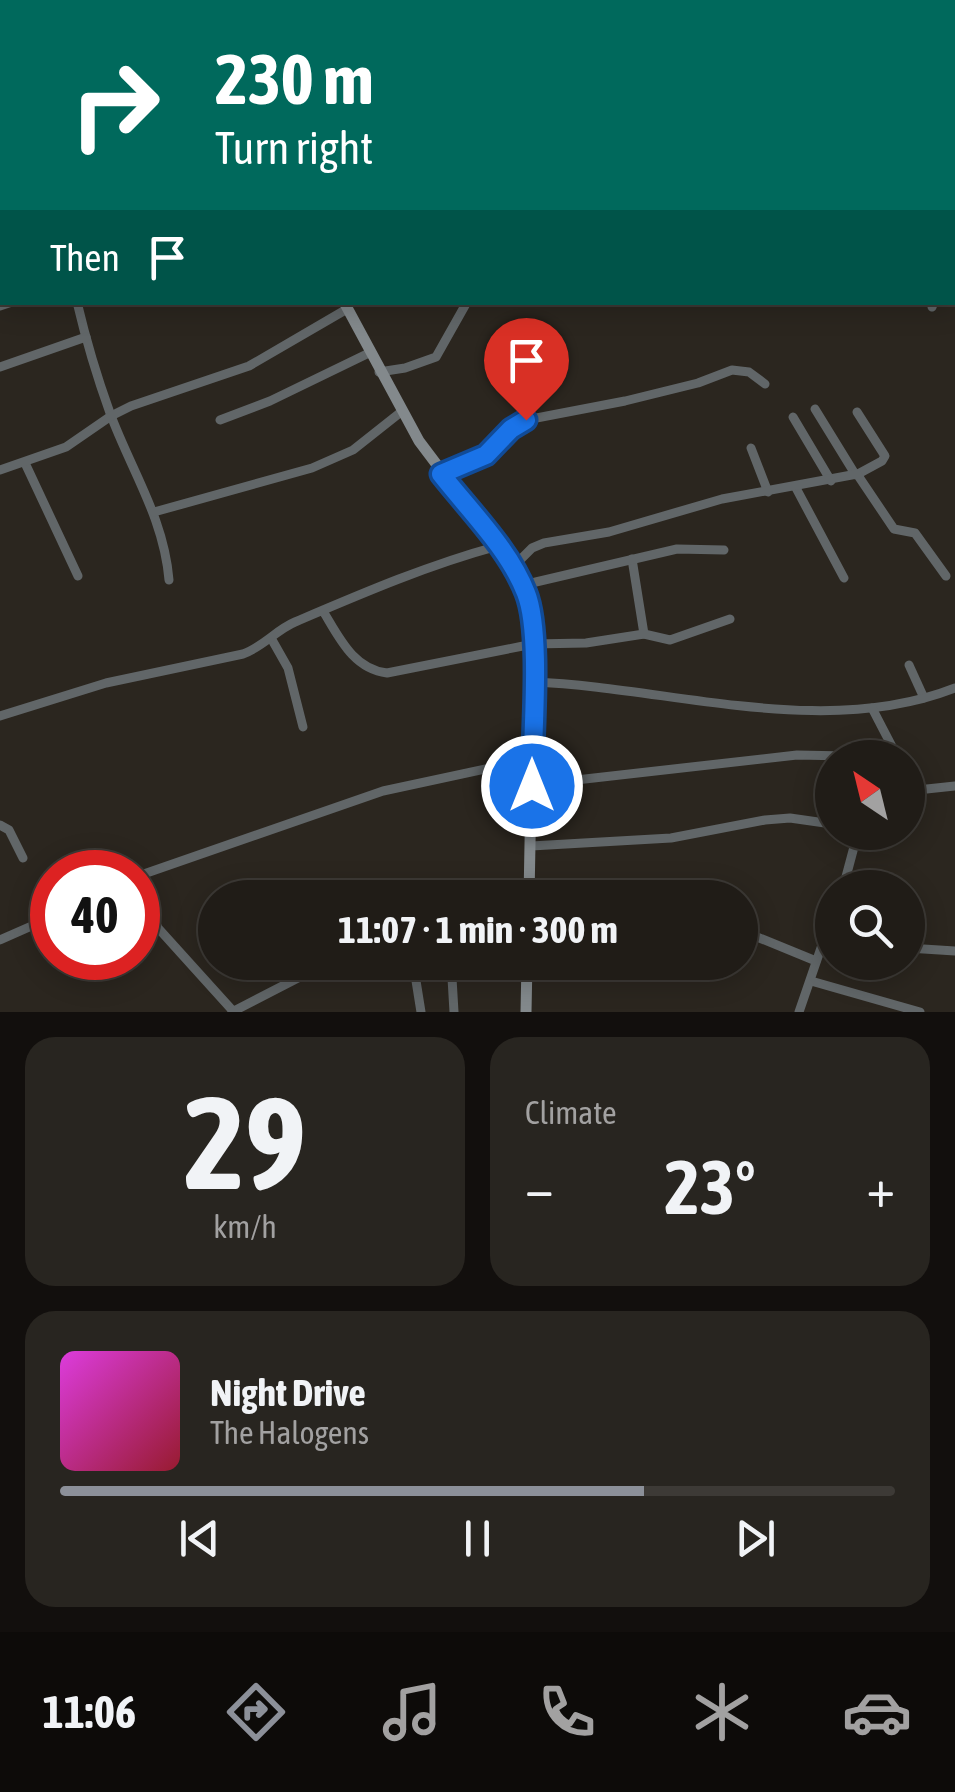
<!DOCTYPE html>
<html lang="en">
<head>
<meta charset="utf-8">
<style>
	:root { --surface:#201c17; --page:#282520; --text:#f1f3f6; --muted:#a2a1a1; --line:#3d3a36; --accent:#8c9099 }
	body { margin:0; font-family:"Asap Condensed",sans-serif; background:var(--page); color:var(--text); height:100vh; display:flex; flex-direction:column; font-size:38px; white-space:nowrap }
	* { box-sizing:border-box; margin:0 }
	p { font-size:32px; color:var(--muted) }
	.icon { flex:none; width:55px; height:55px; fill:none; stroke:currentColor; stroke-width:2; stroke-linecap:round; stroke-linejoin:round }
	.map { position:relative; height:1012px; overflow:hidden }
	.side { display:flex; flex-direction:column; gap:25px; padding:25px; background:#120f0d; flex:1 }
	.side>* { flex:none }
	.guide { position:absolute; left:0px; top:0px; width:955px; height:305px; box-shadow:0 5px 25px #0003,0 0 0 2px var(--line); background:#00695c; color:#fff; overflow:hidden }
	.needle { width:65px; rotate:325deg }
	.buttons { position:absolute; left:815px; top:740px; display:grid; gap:20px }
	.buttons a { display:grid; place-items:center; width:110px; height:110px; border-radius:50%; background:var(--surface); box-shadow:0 5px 25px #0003,0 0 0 2px var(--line); font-size:50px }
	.speed { position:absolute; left:30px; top:850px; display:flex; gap:20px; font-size:50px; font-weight:700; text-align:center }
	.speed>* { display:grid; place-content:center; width:130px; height:130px; border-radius:50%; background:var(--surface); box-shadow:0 5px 25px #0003,0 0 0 2px var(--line); line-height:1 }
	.speed .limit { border:15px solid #d22; background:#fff; color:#111 }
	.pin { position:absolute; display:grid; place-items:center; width:85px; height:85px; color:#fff; margin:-102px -42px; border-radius:50% 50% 50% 0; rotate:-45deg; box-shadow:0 0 10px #0007 }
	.pin .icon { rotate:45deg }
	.me { position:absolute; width:110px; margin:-55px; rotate:0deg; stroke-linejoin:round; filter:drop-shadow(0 0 8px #0008) }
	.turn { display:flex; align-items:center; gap:35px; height:210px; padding:0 50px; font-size:45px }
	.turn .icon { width:130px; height:130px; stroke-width:2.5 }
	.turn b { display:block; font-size:70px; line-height:85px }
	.then { display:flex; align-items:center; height:95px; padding:0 50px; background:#0003; gap:20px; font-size:38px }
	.big { font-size:75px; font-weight:700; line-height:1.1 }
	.side .widget { flex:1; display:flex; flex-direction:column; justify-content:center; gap:15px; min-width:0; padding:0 35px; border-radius:30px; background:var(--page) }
	.side .dial { align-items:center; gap:0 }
	.dial b { font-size:130px; line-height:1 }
	.song { display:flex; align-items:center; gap:30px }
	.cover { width:120px; height:120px; border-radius:15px; background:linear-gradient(135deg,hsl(300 70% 55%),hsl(350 70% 35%)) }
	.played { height:10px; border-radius:5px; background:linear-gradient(90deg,var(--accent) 70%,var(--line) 70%) }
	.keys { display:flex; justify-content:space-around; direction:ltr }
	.heat { display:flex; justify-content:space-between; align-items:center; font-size:55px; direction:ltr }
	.side .tiles { flex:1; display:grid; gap:25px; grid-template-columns:1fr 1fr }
	.widget:last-child { grid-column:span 2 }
	.trip { position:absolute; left:198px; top:880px; width:560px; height:100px; border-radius:50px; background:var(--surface); box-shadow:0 5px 25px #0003,0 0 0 2px var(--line); font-weight:700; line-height:100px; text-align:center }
	.tabs { display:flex; height:160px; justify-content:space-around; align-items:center; background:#0d0b09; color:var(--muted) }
	.tabs .icon { width:70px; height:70px }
	.tabs .active { color:var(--accent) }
	.tabs b { font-size:45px; color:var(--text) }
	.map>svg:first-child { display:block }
</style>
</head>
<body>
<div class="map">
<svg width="955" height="1012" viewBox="0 0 955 1012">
	<rect width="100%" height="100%" fill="#2b261f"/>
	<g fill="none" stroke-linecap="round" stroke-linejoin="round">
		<g stroke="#616668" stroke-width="9">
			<path d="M545,0L546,2"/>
			<path d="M905,0L907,2"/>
			<path d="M152,2L158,0"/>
			<path d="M225,2L237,0"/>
			<path d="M637,2L644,0"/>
			<path d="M0,58L2,64"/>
			<path d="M952,59L955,62"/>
			<path d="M0,125L2,123"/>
			<path d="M952,180L955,174"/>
			<path d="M0,209L2,208"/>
			<path d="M952,261L955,255"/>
			<path d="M77,302C86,340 97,377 110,413C131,470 164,518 169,580"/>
			<path d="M0,306L12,302"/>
			<path d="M932,307L934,302"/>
			<path d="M0,367L86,337"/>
			<path d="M379,372L405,368L436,357L467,302"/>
			<path d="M815,409L855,474"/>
			<path d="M857,412L885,456L882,461L858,474"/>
			<path d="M793,417L831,481"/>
			<path d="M220,420L270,401L369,353"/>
			<path d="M751,448L768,492"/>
			<path d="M25,463L78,576"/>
			<path d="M0,470L66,447L111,416L131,406L249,366L347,309"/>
			<path d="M441,474L486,455L511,429L526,420L625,401L698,383L732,370L749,372L765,384"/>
			<path d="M796,488L844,578"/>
			<path d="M154,512L312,468L353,450L401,412"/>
			<path d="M632,559L644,634"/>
			<path d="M512,568L532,548L544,543L609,532L722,499L857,474L894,529L915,533L946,576"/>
			<path d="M523,585L677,549L724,550"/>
			<path d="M323,611C339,637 353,669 387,673L533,644L586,643L644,634L670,640L730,619"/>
			<path d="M271,638L288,668L303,727"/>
			<path d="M909,665L924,698"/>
			<path d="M533,682C669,687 823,740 955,688"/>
			<path d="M872,708L898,758"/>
			<path d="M0,716L106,683L243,654C263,647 276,630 295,622C363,593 428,565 498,546"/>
			<path d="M908,771L921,790"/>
			<path d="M532,785L797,755L898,757"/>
			<path d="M908,791L955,786"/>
			<path d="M0,825L9,830L23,858"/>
			<path d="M531,846L671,838L765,820L790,818L832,824"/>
			<path d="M843,888L858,832"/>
			<path d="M272,898L302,887L309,889L313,898"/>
			<path d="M740,930L816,961"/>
			<path d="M0,940L52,917"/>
			<path d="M908,948L955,951"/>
			<path d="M413,962L421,1012"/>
			<path d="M452,978L454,1012"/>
			<path d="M811,981L920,1012"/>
			<path d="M233,1011L158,928L138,876L383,791L532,759"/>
			<path d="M232,1012L329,962"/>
			<path d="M799,1012L832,916"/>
		</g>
		<g stroke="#83898c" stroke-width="11">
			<path d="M218,0L220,2"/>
			<path d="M344,302L419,441L498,546L528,598L533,632V682L529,898"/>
			<path d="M526,1012L527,962"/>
		</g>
	</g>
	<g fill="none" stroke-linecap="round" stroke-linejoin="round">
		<g stroke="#114b97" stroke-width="25">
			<path id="route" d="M526,420L511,429L486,455L441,474C470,511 509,549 526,593C542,633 532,738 532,786"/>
		</g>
		<use href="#route" stroke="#1a73e8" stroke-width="18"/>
	</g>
</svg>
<div class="buttons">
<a><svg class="needle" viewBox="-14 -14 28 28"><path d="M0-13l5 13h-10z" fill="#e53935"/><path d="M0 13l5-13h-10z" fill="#a2a1a1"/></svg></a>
<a><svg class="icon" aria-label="search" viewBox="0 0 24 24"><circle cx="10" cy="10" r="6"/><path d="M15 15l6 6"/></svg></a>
</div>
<div class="speed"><div class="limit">40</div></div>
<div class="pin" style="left:526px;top:420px;background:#d93025"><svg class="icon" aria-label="arrive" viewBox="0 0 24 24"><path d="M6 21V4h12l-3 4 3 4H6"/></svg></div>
<svg class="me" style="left:532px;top:786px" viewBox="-20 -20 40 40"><circle r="17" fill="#1a73e8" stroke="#fff" stroke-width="3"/><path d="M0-11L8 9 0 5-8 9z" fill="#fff"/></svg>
<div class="trip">11:07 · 1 min · 300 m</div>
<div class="guide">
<div class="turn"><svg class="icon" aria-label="right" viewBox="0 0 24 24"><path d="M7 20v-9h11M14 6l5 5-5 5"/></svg><div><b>230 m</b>Turn right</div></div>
<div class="then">Then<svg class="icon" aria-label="arrive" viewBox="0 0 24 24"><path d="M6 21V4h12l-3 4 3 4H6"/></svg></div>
</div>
</div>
<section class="side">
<div class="tiles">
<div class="widget dial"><b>29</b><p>km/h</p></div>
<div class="widget"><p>Climate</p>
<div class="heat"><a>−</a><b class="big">23°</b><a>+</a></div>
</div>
<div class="widget">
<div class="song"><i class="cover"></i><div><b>Night Drive</b><p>The Halogens</p></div></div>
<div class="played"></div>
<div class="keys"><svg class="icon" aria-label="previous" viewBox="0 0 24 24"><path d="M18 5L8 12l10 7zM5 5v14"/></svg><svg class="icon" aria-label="pause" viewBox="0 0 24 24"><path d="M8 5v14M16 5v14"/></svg><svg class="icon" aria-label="next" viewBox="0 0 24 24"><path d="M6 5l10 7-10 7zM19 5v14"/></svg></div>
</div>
</div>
</section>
<nav class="tabs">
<b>11:06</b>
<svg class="icon active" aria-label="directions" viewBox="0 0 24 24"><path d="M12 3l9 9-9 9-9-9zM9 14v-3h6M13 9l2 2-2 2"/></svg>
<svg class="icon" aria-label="music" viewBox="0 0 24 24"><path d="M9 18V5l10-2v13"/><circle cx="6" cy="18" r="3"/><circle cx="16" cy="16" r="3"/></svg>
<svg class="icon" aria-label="phone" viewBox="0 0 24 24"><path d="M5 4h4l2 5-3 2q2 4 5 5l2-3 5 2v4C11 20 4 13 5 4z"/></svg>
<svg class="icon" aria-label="climate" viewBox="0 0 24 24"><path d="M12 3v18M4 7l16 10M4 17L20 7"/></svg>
<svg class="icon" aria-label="car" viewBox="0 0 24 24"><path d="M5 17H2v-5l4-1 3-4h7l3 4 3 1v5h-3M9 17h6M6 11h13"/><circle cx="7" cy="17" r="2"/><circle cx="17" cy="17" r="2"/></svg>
</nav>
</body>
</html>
